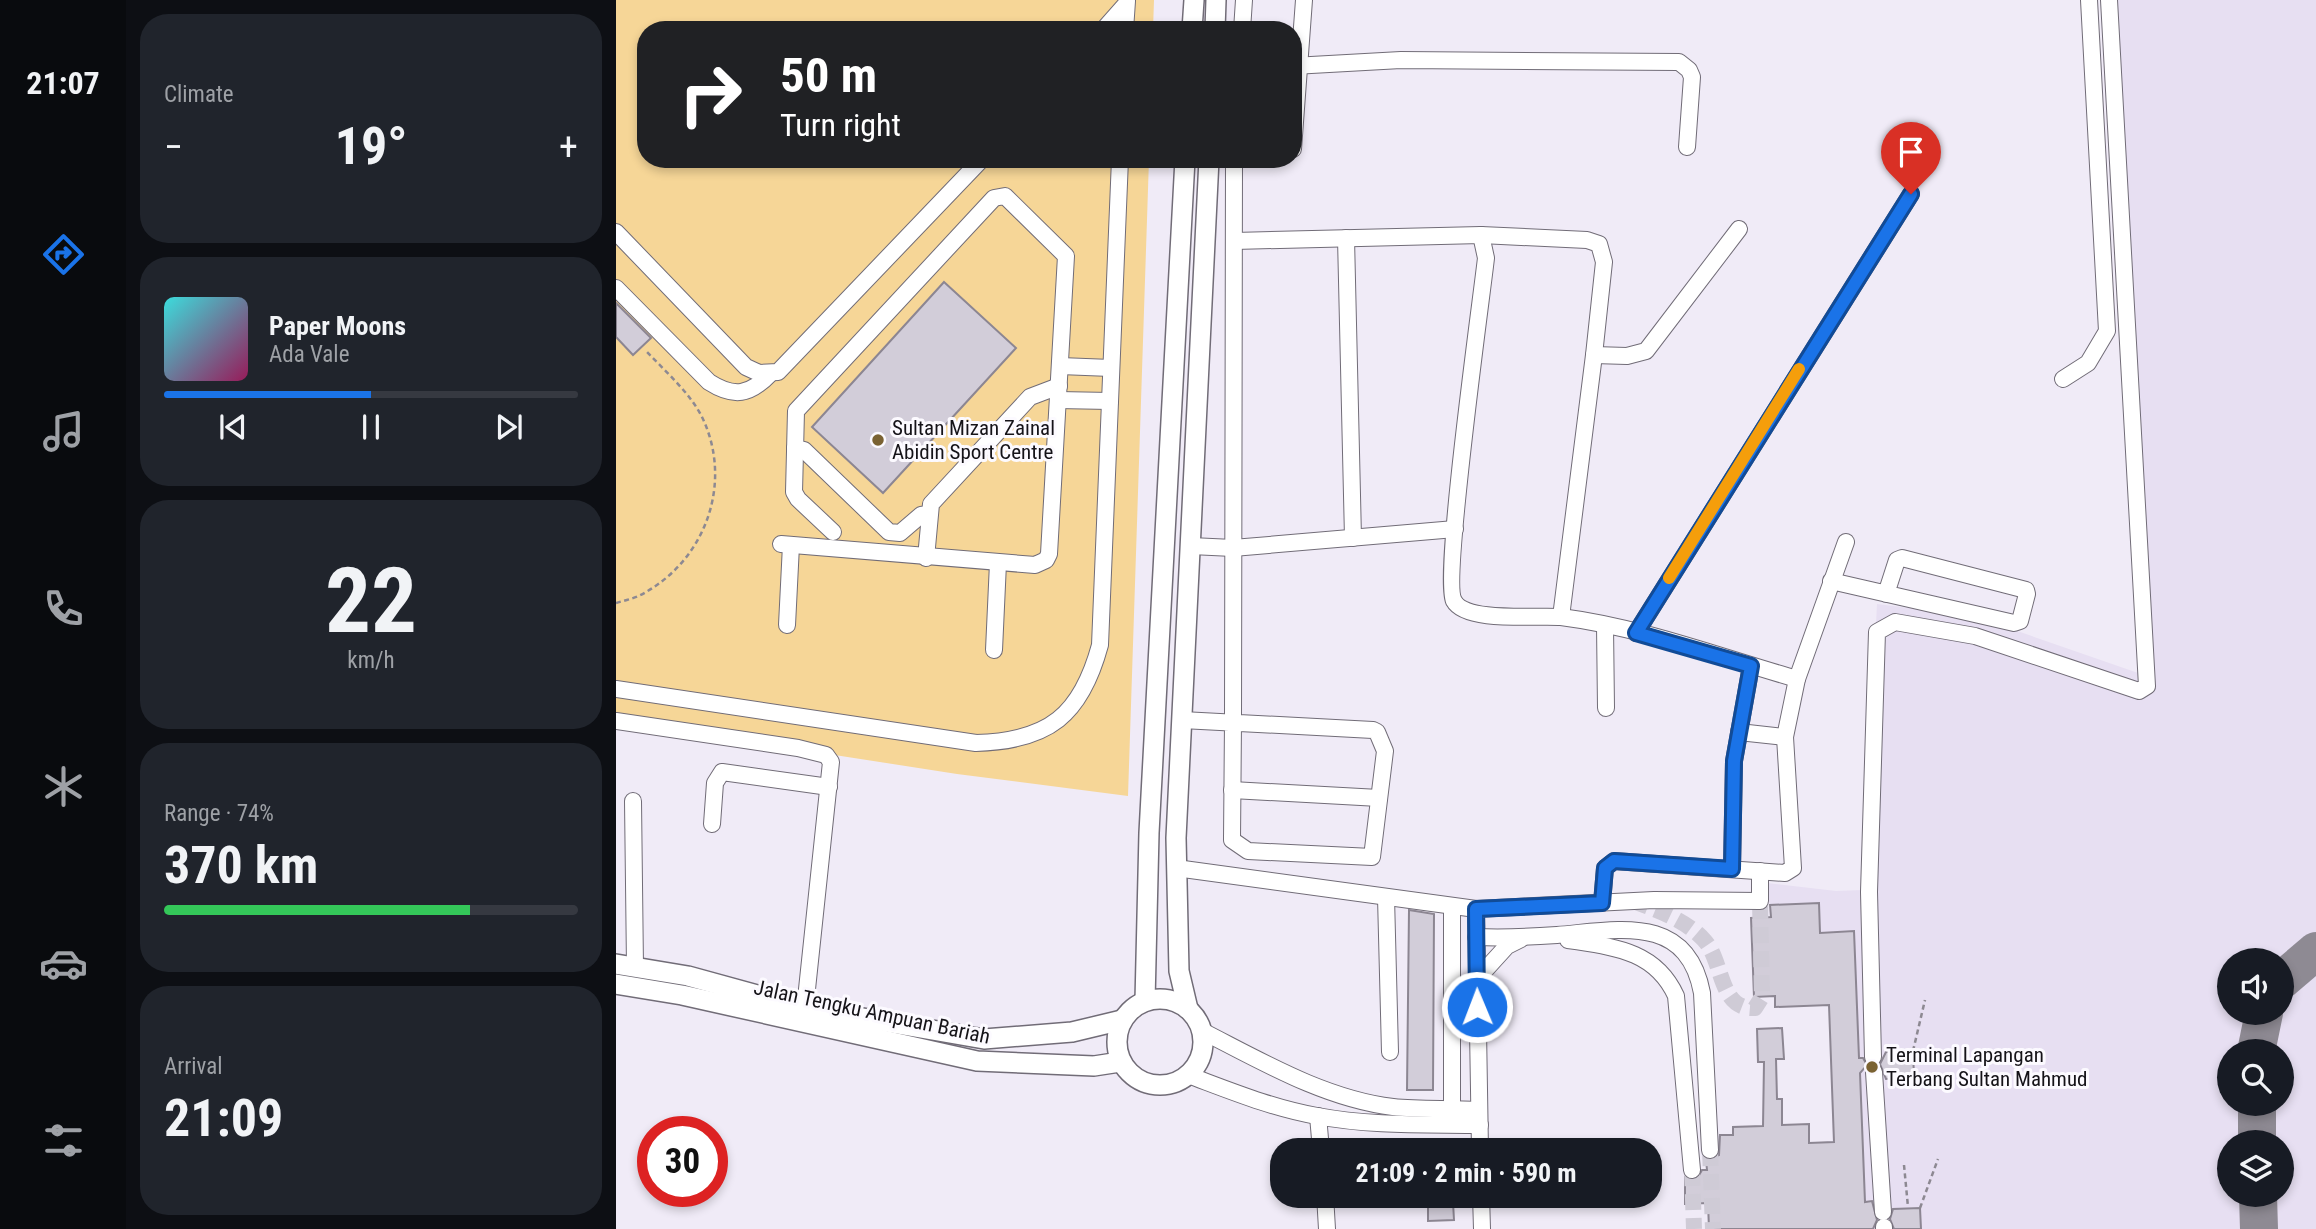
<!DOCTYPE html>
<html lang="en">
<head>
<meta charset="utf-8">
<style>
	:root { --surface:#171b24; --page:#20242c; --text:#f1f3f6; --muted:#9ea1a6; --line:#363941; --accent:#1a73e8 }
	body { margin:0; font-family:"Roboto Condensed",sans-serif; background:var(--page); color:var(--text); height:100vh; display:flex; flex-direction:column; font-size:26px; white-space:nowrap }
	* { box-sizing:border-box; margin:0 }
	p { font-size:23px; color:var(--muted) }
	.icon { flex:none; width:38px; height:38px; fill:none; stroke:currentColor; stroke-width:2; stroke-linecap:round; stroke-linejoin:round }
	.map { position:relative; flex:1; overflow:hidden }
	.side { display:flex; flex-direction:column; gap:14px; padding:14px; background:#0d0f14; width:490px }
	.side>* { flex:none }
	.guide { position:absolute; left:21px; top:21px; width:665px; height:147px; border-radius:28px; box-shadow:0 4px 10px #0003; background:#202124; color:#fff; overflow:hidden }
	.buttons { position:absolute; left:1601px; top:948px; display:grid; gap:14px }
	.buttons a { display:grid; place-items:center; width:77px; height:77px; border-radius:50%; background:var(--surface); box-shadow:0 4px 10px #0003; font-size:35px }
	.speed { position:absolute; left:21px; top:1116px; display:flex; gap:14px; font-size:35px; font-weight:700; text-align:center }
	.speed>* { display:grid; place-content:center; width:91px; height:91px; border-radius:50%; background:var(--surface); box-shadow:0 4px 10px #0003; line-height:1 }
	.speed .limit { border:10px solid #d22; background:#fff; color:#111 }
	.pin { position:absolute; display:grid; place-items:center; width:60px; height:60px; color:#fff; margin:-72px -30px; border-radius:50% 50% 50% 0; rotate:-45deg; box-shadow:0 0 7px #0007 }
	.pin .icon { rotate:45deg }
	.me { position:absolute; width:77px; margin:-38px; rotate:359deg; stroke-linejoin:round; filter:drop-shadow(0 0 5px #0008) }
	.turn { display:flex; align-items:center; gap:24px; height:147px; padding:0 28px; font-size:32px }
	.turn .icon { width:91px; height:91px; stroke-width:2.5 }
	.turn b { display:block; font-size:49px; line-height:60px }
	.big { font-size:52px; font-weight:700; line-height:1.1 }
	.side .widget { flex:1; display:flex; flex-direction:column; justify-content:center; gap:10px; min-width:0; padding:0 24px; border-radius:28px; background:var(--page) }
	.side .dial { align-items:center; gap:0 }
	.dial b { font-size:91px; line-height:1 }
	.song { display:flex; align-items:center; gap:21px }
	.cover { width:84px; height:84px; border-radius:10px; background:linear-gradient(135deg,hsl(180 70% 55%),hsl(330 70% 35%)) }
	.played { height:7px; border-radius:4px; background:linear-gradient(90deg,var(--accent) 50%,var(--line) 50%) }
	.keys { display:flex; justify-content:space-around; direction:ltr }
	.heat { display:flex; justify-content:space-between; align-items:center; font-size:38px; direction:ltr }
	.charge { height:10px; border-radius:5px; background:linear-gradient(90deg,#34c759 74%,var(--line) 0) }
	.trip { position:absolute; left:654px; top:1138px; width:392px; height:70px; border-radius:28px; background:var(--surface); box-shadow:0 4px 10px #0003; font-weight:700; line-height:70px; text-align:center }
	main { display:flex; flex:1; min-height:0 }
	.tab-bar { display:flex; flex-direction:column; width:126px; justify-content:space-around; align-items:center; background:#090b0e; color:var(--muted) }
	.tab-bar .icon { width:49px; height:49px }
	.tab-bar .selected { color:var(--accent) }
	.tab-bar b { font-size:32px; color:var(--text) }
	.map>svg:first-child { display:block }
</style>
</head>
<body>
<main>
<nav class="tab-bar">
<b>21:07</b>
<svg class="icon selected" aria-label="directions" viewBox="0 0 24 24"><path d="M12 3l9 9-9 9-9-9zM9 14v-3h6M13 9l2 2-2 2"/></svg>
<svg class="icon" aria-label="music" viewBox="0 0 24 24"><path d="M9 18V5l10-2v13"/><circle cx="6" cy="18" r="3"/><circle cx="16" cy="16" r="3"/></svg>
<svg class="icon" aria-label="phone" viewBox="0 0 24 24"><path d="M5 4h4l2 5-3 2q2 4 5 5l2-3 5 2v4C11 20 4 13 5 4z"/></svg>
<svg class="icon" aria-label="climate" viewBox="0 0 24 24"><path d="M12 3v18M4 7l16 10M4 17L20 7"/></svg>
<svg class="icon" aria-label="car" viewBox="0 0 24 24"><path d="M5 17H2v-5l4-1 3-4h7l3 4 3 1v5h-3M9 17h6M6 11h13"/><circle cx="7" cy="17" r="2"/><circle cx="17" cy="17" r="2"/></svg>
<svg class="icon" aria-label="filters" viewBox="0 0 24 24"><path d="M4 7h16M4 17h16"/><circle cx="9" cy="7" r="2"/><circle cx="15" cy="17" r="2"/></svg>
</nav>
<section class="side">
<div class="widget"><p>Climate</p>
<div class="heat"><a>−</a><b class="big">19°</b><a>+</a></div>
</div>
<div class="widget">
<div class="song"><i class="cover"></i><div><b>Paper Moons</b><p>Ada Vale</p></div></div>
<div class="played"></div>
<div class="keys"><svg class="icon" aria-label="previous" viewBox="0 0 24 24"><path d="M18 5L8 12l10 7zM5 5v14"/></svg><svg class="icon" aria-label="pause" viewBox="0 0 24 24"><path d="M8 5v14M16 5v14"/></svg><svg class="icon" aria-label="next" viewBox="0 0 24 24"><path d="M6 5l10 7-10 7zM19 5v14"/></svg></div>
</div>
<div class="widget dial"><b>22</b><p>km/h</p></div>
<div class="widget"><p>Range · 74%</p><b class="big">370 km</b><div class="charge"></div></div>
<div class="widget"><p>Arrival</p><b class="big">21:09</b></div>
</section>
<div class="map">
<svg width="1700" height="1229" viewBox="0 0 1700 1229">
	<rect width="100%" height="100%" fill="#f0ebf7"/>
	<path fill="#e7dff2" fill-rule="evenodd" d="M1489,0H1700V1229H1093L1092,1204H1069L1068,1171L1091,1170L1090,1150L1098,1136L1117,1135V1127L1147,1126L1148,1063L1142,1062L1141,1029L1166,1028L1168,1059H1160L1161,1099H1166L1167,1125L1193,1124V1143L1217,1141L1213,1005L1159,1007V997H1138L1135,918L1155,917L1151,883L1220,891L1247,890L1261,604L1358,616L1525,674ZM1614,961H1666V1013H1614ZM1614,1052H1666V1104H1614ZM1614,1143H1666V1195H1614Z"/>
	<path fill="#f6d697" d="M0,0H538L537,30H30V159H533L512,796L341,774L0,721Z"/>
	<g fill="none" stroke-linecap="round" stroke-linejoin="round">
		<g stroke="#8e8a93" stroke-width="38">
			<path d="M1666,980L1700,951"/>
			<path d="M1640,1052L1648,1013"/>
			<path d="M1641,1104V1143"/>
			<path d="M1642,1195L1643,1229"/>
		</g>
	</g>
	<g fill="#d2cdd9" stroke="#8c8692" stroke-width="2">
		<path d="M328,282L400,348L267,493L196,427Z"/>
		<path d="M0,303L35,338L17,355L0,337Z"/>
		<path d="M1203,903L1204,933L1238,931L1243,1058H1247L1251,1065L1244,1073L1249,1202L1256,1201L1261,1220L1257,1229H1093L1092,1203L1069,1204V1177L1081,1179L1086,1170H1091L1090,1160L1103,1155L1104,1135H1117V1127L1147,1126L1148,1062H1142L1141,1029L1166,1028L1168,1059H1160L1161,1099H1166V1125L1193,1124V1143L1218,1142L1213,1005L1159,1007V996L1138,997L1135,918L1155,917L1154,905Z"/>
		<path d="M793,910L818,914L817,1090H791Z"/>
		<path d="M1297,1051L1298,1077L1270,1079L1264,1064L1270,1052Z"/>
		<path d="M837,1202L838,1220L812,1221V1203Z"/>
		<path d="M1304,1208L1305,1229H1278L1274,1219L1277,1209Z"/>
	</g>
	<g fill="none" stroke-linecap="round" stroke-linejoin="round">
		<g stroke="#cfcbd6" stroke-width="16" stroke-dasharray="16 8" stroke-linecap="butt">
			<path d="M1017,901C1041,910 1070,920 1088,940C1108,961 1102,1010 1139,1008L1146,997L1144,901"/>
			<path d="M1094,1150L1097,1229"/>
			<path d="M1076,1170L1078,1229"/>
		</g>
		<g stroke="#716c77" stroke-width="18">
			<g id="minor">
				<path d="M487,30L510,4"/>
				<path d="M509,30L511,1"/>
				<path d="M626,30L628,0"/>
				<path d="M677,66L785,60L1063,62L1073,70L1076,77L1071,147"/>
				<path d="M677,149L688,0"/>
				<path d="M0,232L130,367L143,373L162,372L366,159"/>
				<path d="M865,235L870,258C865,302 826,581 838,601C850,623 921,615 945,617C1024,627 1104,657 1181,679"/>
				<path d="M730,238L737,538"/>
				<path d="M618,241L865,235L971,240L983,244L988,262L978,355L945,617"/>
				<path d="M0,288L93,382C118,398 134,395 154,374"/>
				<path d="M978,355L1011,356L1030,351L1123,229"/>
				<path d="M444,366L495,368"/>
				<path d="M1447,379L1472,363L1491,331L1473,0"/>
				<path d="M442,400L494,401"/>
				<path d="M179,448L188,450L273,532L284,533L305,515L312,514"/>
				<path d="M165,544L419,565L430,560L433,554L450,256L389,196L378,198L180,411L178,492L182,499L217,532"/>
				<path d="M575,546L617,548L839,529"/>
				<path d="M310,558L315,504L414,397L443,386"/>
				<path d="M1215,581L1398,623L1404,621L1411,594L1410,590L1286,558L1281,560L1270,594"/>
				<path d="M171,625L175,545"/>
				<path d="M989,626L990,708"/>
				<path d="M1020,633L1295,194"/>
				<path d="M378,650L382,563"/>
				<path d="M0,689L360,743C433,741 465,715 484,645L504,159"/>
				<path d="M566,720L757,730L761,732L769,751L756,857L632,851L616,840L617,722L618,159"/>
				<path d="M0,721L182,748L210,755L215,762L189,1008"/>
				<path d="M1123,732L1169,737"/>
				<path d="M616,790L763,798"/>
				<path d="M17,801L19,967"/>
				<path d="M96,824L99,783L106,772L213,787"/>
				<path d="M560,868L860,909L1038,900L1144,901V871"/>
				<path d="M1116,869L1118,761L1135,666"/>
				<path d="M770,897L774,1052"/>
				<path d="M986,903L989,868L998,861L1169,873L1177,868L1169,737L1181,679L1230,542"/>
				<path d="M836,906V1108"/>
				<path d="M860,909L864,1150"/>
				<path d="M860,937C887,938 914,937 941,935C1002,930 1071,913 1086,993L1094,1150"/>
				<path d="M952,940C997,947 1039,950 1060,996L1076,1170"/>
				<path d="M861,979L891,946L905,939"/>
				<path d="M586,1031C645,1061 709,1099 777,1107C805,1110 835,1108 863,1110"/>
				<path d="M1257,1057L1253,892L1261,632L1279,622L1359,636L1523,691L1531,686L1493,0"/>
				<path d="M1258,1072L1267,1212"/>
				<path d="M572,1075C615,1091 656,1108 701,1116C754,1126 810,1124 864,1125"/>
				<path d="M702,1116L705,1150"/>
				<path d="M709,1195L711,1229"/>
				<path d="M865,1195L866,1229"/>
				<path d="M1268,1227V1229"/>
			</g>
		</g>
		<g stroke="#716c77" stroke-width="22">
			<g id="major">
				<path d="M576,30L578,0"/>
				<path d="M599,30L600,0"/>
				<path d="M0,964L72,976L189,1008L368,1039L456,1032L506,1020"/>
				<path d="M0,984L66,995L361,1061L478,1066L504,1062"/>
				<circle cx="544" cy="1042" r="43"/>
				<path d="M529,1001L533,833L569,159"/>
				<path d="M572,1009L563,971L560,838L593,159"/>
			</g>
		</g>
		<g stroke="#8d8992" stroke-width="2.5" stroke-dasharray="5 3.5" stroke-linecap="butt">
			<path d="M0,603C10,600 21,598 30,592C91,557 117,481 86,417C74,393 50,372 31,352"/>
			<path d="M1297,1051L1309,1000"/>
			<path d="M1288,1165L1292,1207"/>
			<path d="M1304,1208L1322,1159"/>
		</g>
		<use href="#minor" stroke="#fff" stroke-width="16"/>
		<use href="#major" stroke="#fff" stroke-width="19"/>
	</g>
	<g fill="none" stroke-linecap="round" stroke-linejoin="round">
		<g stroke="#114b97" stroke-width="18">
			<path id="route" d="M861,1007L860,909L986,903L989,868L998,861L1116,869L1118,761L1135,666L1020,633L1295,194"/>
		</g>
		<use href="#route" stroke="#1a73e8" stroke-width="12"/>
		<path stroke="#f59e0b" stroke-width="12" d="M1053,578L1183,369"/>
	</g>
	<g fill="#7a6232" stroke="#fcfaff" stroke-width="2.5">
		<circle cx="262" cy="440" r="7"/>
		<circle cx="1256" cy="1067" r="7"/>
	</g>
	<g text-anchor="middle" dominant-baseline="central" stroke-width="6" stroke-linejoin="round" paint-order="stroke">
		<g font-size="21" fill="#151318" stroke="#fcfaff" text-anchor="start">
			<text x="276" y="428">Sultan Mizan Zainal<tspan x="276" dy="24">Abidin Sport Centre</tspan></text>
			<text x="1270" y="1055">Terminal Lapangan<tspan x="1270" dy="24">Terbang Sultan Mahmud</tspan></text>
		</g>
		<g font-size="21" fill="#151318" stroke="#fcfaff">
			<text transform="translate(256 1012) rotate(12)">Jalan Tengku Ampuan Bariah</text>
		</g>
	</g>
</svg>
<div class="buttons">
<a><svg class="icon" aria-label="sound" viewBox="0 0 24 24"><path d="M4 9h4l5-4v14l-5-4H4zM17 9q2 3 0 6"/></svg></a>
<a><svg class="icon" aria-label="search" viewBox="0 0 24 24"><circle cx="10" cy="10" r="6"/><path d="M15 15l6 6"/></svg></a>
<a><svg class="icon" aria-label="layers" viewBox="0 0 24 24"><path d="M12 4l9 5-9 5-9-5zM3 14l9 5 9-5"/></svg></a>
</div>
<div class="speed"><div class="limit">30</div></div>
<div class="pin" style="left:1295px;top:194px;background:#d93025"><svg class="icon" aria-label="arrive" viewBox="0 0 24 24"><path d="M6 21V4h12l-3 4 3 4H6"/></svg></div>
<svg class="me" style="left:861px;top:1007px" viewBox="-20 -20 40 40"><circle r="17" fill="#1a73e8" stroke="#fff" stroke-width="3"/><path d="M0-11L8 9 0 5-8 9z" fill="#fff"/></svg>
<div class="trip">21:09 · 2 min · 590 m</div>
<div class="guide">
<div class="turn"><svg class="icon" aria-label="right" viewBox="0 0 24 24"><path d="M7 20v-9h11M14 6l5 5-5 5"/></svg><div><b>50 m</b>Turn right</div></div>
</div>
</div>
</main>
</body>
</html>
